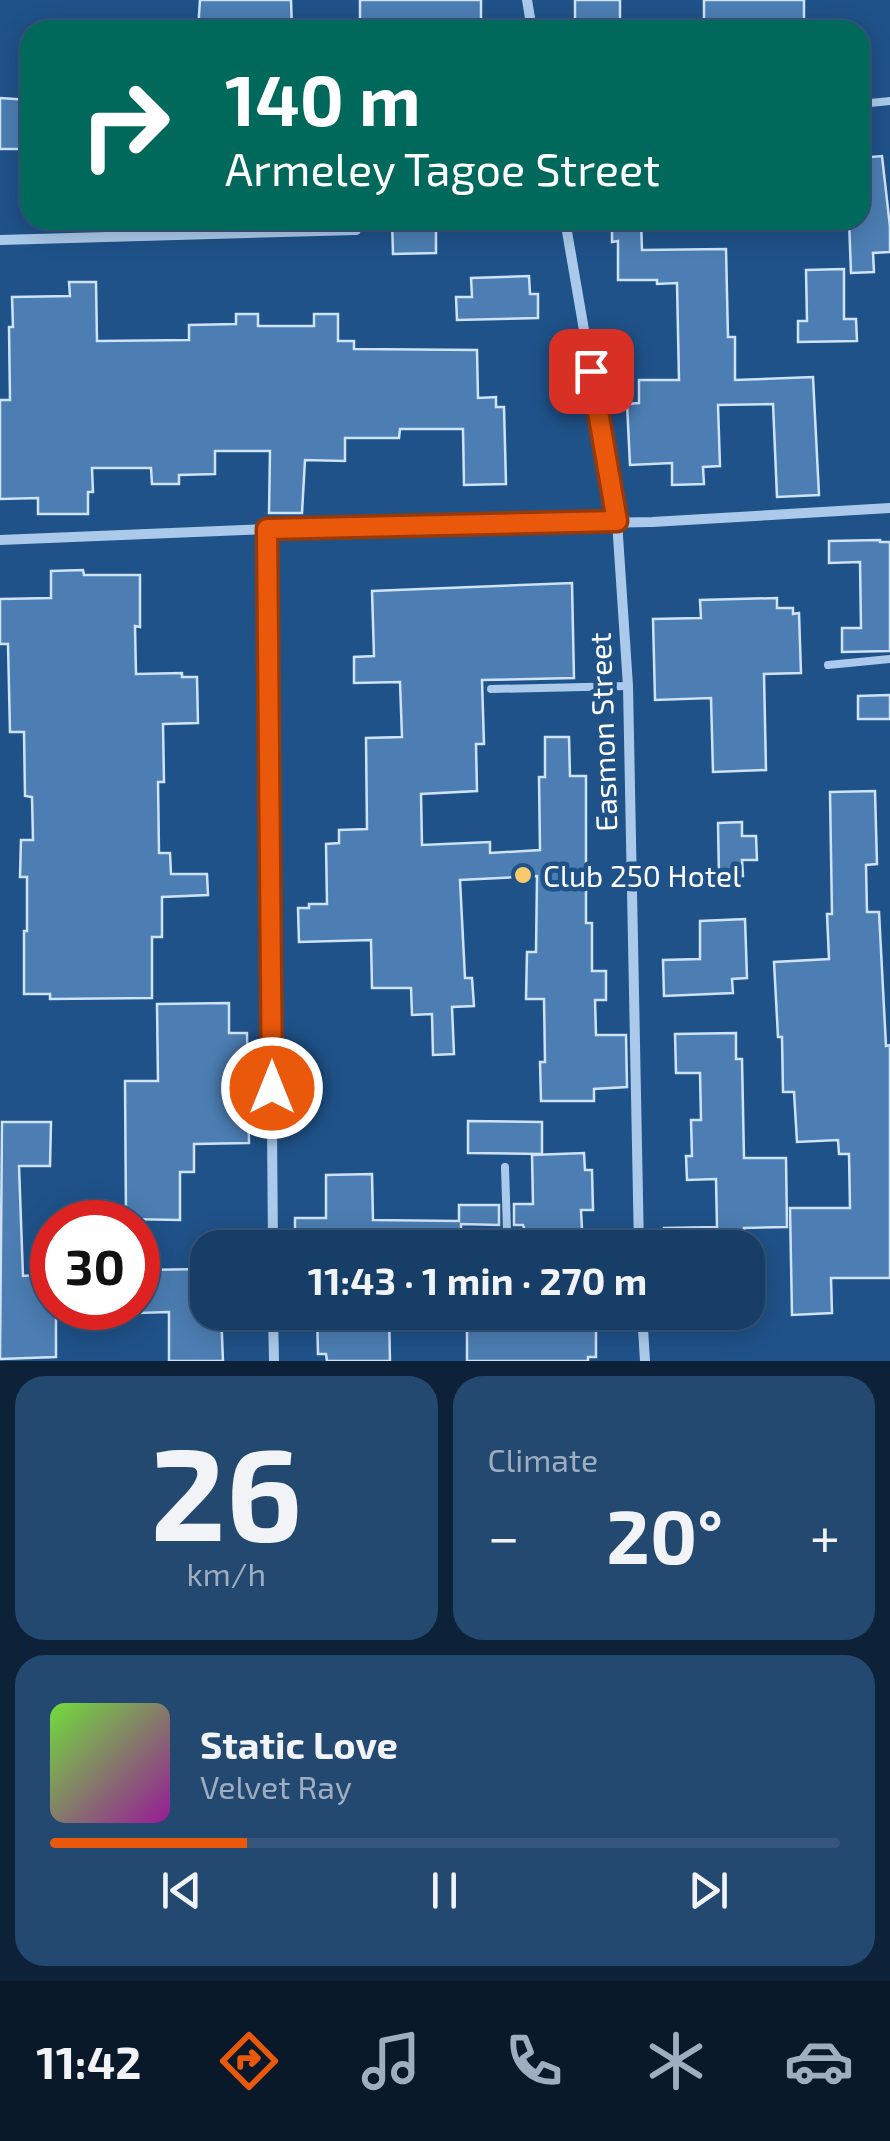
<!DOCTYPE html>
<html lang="en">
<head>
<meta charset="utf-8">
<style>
	:root { --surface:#173e67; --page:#244970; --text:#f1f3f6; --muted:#9eaec0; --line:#36577b; --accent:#ea580c }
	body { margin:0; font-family:"Exo 2",sans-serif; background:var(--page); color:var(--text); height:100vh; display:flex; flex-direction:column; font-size:38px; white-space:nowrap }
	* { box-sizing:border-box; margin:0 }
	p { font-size:32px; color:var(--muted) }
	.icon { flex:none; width:55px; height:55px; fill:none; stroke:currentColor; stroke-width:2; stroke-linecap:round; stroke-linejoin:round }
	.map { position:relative; height:1361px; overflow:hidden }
	.sheet { display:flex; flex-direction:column; gap:15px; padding:15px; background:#0d2239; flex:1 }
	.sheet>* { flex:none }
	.banner { position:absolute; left:20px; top:20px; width:850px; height:210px; border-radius:30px; box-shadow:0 5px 25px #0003,0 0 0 2px var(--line); background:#00695c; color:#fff; overflow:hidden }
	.speed { position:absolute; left:30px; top:1200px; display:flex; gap:20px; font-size:50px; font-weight:700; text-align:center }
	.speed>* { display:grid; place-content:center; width:130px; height:130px; border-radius:50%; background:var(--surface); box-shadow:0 5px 25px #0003,0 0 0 2px var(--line); line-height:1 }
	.speed .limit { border:15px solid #d22; background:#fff; color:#111 }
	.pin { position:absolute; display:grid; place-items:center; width:85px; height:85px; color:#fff; margin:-42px; border-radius:20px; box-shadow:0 5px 15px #0006 }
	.me { position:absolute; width:110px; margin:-55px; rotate:0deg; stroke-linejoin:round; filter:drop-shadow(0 0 8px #0008) }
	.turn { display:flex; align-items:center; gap:35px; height:210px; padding:0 40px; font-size:45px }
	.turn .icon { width:130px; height:130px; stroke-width:2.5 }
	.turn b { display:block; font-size:70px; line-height:85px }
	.big { font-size:75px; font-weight:700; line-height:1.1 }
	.sheet .widget { flex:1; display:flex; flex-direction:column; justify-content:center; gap:15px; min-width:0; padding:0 35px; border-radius:30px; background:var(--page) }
	.sheet .dial { align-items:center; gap:0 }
	.dial b { font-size:130px; line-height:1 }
	.song { display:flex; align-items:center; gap:30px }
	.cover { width:120px; height:120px; border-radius:15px; background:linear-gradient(135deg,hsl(100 70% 55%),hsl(300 70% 35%)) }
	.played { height:10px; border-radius:5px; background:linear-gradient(90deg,var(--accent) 25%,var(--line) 25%) }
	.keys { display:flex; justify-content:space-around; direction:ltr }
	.heat { display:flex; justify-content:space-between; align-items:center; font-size:55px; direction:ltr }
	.sheet .tiles { flex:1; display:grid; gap:15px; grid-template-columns:1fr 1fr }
	.widget:last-child { grid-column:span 2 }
	.trip { position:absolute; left:190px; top:1230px; width:575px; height:100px; border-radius:30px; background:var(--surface); box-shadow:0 5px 25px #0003,0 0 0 2px var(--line); font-weight:700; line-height:100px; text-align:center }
	.tab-bar { display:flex; height:160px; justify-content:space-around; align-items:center; background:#091929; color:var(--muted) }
	.tab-bar .icon { width:70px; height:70px }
	.tab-bar .selected { color:var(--accent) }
	.tab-bar b { font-size:45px; color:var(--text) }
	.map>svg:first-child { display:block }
</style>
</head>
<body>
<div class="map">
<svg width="890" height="1361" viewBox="0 0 890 1361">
	<rect width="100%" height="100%" fill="#1f5289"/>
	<g fill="#4c7eb3" stroke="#cfe3f8" stroke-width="2.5">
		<path d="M200,0H291L292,30H198Z"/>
		<path d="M360,0H481V20L402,21L403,30H360Z"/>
		<rect x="575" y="0" width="45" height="30"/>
		<path d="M704,0H804V30H760V25L704,26Z"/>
		<path d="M0,98L30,100V149H0Z"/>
		<path d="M882,156L890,227V252L873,253L874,272L851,273L849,220H860V158Z"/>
		<path d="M392,220L436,221V253L393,254Z"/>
		<path d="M612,220H641L642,250L726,249L728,337H735V380L813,377L819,495L777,497L773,404L718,405L720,466L703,467L704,484L672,485V463L630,465L627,404L639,403V380H679L677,283L657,284V280H618V241L612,242Z"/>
		<path d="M844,269V319H856L857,341L798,342V321H807L806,270Z"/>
		<path d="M529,276L530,294H538V318L457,320L456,297H472L471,278Z"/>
		<path d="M69,282H96L97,341L189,340V325L236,324V314H258V326H314V314H338V341H354V349L477,350L478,398L496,397V407H504L506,484L464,485L463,429H400L399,438H345V461L305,460L302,513H269L270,451H215V474L179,475V484H152L151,468H92L93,492H88V514H38V498L0,499V400H10L9,327H13L12,297L70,296Z"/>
		<path d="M880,540V542H890V651L842,652V628H861L860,562L829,563V541Z"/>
		<path d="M83,570L84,575H140V627L135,626L136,674L182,673V677H197L198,723L163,724L164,782H158L159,853H170L171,874H207L208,895L162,897V937H152V998L50,999V994H24V931H27V877H20L21,840H33L32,797L25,796L24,732H10L8,644H0V599L51,598V571Z"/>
		<path d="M572,583L574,678L482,680L484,744H476L477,791L421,794L422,845L490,842V853L540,850L539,777H545V737H569L570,776H586V923H592V971H606V1000H595L596,1035H626L627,1087L594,1089V1101H541L540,1062H545L544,999H526L527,952H536L537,876L460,880L465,978H472L474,1006L452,1007L454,1054L433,1055L432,1014L412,1015L411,988H372L371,940L299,942L298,908H309V904H327L326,844L339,843V830L367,829L366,738L402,737L400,682L354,683V657L374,656L372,591Z"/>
		<path d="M777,598V608H793V614L799,613L801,673L764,674L766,770L713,772L711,698L655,700L653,619L701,618L700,600Z"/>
		<path d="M890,695V719H858V696Z"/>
		<path d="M875,791L877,864L866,865L867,912H879L886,1046L890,1045V1278H831L832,1313L792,1315L790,1208H850L849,1154H839L838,1140L797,1142L794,1092H783L782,1037H778L774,962L829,959L827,914H832L830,792Z"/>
		<path d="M742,822V836H756L757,860H742L743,876L719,877L718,823Z"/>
		<path d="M745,919L747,978L732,979L733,993L664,996L663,960L700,959V921Z"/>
		<path d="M229,1003V1033H247L249,1143L194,1144V1172H180V1220L126,1219L125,1081H158L157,1004Z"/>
		<path d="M736,1033V1059H742L744,1158H786L787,1227L744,1228V1248H664V1228L717,1227L716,1179L687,1180L686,1156H692L691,1120H701L700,1073H676L675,1034Z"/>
		<path d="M468,1121L542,1122V1154L468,1153Z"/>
		<path d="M2,1122H51L50,1166H19L23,1276L34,1275V1288H52V1308H56V1357L0,1359Z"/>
		<path d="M584,1153L585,1170H592L593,1210H581L582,1229L525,1231L523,1225H514V1204H533L532,1155Z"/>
		<path d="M372,1174L373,1220L459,1221V1205H499V1225L461,1224V1247L295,1248V1218H326V1175Z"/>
		<path d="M208,1269V1312H221L223,1361H169V1312L138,1313V1270Z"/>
		<path d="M317,1312H389L390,1361H327L326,1354H318Z"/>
		<path d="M467,1312H596V1357H588V1361H467Z"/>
	</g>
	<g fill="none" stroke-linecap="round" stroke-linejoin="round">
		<g stroke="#abcaeb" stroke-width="8">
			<path d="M860,104L890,101"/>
			<path d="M828,665L890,659"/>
			<path d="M491,689L628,686"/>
			<path d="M505,1167L507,1231L533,1243L638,1241"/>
		</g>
		<g stroke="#abcaeb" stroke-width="10">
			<path d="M527,0L532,30"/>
			<path d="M565,220L617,521L628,686L639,1248"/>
			<path d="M0,240L356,230"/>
			<path d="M267,529L273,1248"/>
			<path d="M0,540L267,529L652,522L890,508"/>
			<path d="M273,1312L274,1361"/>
			<path d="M642,1312L645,1361"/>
		</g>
	</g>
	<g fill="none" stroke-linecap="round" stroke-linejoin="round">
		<g stroke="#983908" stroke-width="25">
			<path id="route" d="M272,1088L267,529L617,521L591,371"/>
		</g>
		<use href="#route" stroke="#ea580c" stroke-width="18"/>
	</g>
	<circle fill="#f9ca6b" stroke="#1f5289" stroke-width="4" cx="523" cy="875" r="10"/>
	<g text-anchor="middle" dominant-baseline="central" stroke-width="9" stroke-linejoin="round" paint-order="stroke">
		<g font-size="30" fill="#fff" stroke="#1f5289">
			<text transform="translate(602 732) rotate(-92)">Easmon Street</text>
		</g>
		<g font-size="30" fill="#fff" stroke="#1f5289" text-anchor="start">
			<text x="543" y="875">Club 250 Hotel</text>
		</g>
	</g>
</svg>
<div class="speed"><div class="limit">30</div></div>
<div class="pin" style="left:591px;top:371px;background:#d93025"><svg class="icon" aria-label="arrive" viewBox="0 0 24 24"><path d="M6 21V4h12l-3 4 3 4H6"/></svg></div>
<svg class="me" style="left:272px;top:1088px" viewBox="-20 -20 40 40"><circle r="17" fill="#ea580c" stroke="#fff" stroke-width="3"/><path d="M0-11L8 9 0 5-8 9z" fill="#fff"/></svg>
<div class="trip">11:43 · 1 min · 270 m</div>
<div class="banner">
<div class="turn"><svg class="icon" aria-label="right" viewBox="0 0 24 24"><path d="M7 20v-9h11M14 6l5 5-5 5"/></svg><div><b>140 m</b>Armeley Tagoe Street</div></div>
</div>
</div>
<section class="sheet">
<div class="tiles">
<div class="widget dial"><b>26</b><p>km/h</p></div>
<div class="widget"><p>Climate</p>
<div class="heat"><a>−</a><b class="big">20°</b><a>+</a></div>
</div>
<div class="widget">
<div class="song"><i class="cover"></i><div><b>Static Love</b><p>Velvet Ray</p></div></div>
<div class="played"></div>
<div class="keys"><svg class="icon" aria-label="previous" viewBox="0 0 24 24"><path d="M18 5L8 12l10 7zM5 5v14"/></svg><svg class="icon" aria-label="pause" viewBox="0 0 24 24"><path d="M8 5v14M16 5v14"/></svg><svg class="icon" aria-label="next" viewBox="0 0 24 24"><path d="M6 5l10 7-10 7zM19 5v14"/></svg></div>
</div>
</div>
</section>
<nav class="tab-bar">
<b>11:42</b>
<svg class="icon selected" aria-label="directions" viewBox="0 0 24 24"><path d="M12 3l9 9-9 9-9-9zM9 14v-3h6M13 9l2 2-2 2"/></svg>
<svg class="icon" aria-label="music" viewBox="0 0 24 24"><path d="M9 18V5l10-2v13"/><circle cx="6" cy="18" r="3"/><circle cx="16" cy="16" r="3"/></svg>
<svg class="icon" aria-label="phone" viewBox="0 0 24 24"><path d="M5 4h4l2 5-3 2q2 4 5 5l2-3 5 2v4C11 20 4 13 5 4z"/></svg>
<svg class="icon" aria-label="climate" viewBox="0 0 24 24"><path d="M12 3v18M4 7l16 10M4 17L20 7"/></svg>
<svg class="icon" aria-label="car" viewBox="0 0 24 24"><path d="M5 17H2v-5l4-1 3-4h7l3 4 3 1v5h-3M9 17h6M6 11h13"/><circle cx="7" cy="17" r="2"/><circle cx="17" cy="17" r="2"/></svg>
</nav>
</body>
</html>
